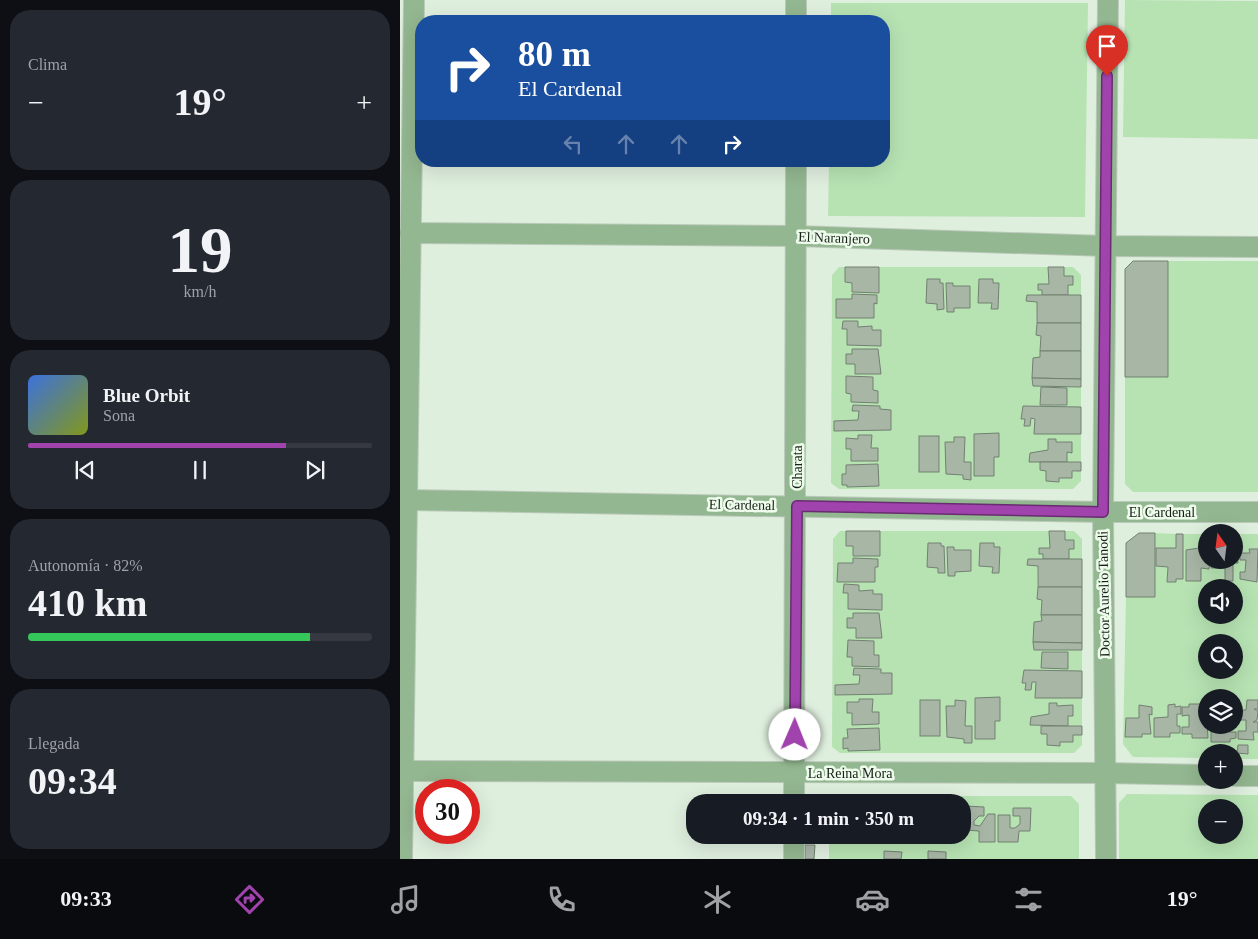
<!DOCTYPE html>
<html lang="es">
<head>
<meta charset="utf-8">
<style>
	:root { --surface:#171b24; --page:#242831; --text:#f1f3f6; --muted:#9ea1a6; --line:#363941; --accent:#a043ad }
	body { margin:0; font-family:Georgia,serif; background:var(--page); color:var(--text); height:100vh; display:flex; flex-direction:column; font-size:19px; white-space:nowrap }
	* { box-sizing:border-box; margin:0 }
	p { font-size:16px; color:var(--muted) }
	.icon { flex:none; width:28px; height:28px; fill:none; stroke:currentColor; stroke-width:2; stroke-linecap:round; stroke-linejoin:round }
	.map { position:relative; flex:1; overflow:hidden }
	.details { display:flex; flex-direction:column; gap:10px; padding:10px; background:#0d0f14; width:400px }
	.details>* { flex:none }
	.hud { position:absolute; left:15px; top:15px; width:475px; height:152px; border-radius:20px; box-shadow:0 5px 20px #0002; background:#1a4fa0; color:#fff; overflow:hidden }
	.needle { width:32px; rotate:346deg }
	.buttons { position:absolute; left:798px; top:524px; display:grid; gap:10px }
	.buttons a { display:grid; place-items:center; width:45px; height:45px; border-radius:50%; background:var(--surface); box-shadow:0 5px 20px #0002; font-size:25px }
	.speed { position:absolute; left:15px; top:779px; display:flex; gap:10px; font-size:25px; font-weight:700; text-align:center }
	.speed>* { display:grid; place-content:center; width:65px; height:65px; border-radius:50%; background:var(--surface); box-shadow:0 5px 20px #0002; line-height:1 }
	.speed .limit { border:8px solid #d22; background:#fff; color:#111 }
	.pin { position:absolute; display:grid; place-items:center; width:42px; height:42px; color:#fff; margin:-51px -21px; border-radius:50% 50% 50% 0; rotate:-45deg; box-shadow:0 0 5px #0007 }
	.pin .icon { rotate:45deg }
	.me { position:absolute; width:55px; margin:-28px; rotate:1deg; stroke-linejoin:round; filter:drop-shadow(0 0 4px #0008) }
	.turn { display:flex; align-items:center; gap:18px; height:105px; padding:0 20px; font-size:22px }
	.turn .icon { width:65px; height:65px; stroke-width:2.5 }
	.turn b { display:block; font-size:35px; line-height:42px }
	.lanes { display:flex; align-items:center; height:48px; padding:0 20px; background:#0003; justify-content:center; gap:25px; direction:ltr }
	.lanes .off { opacity:.35 }
	.big { font-size:38px; font-weight:700; line-height:1.1 }
	.details .tile { flex:1; display:flex; flex-direction:column; justify-content:center; gap:8px; min-width:0; padding:0 18px; border-radius:20px; background:var(--page) }
	.details .dial { align-items:center; gap:0 }
	.dial b { font-size:65px; line-height:1 }
	.song { display:flex; align-items:center; gap:15px }
	.cover { width:60px; height:60px; border-radius:8px; background:linear-gradient(135deg,hsl(220 70% 55%),hsl(70 70% 35%)) }
	.played { height:5px; border-radius:2px; background:linear-gradient(90deg,var(--accent) 75%,var(--line) 75%) }
	.keys { display:flex; justify-content:space-around; direction:ltr }
	.heat { display:flex; justify-content:space-between; align-items:center; font-size:28px; direction:ltr }
	.charge { height:8px; border-radius:4px; background:linear-gradient(90deg,#34c759 82%,var(--line) 0) }
	.trip { position:absolute; left:286px; top:794px; width:285px; height:50px; border-radius:20px; background:var(--surface); box-shadow:0 5px 20px #0002; font-weight:700; line-height:50px; text-align:center }
	.menu { display:flex; height:80px; justify-content:space-around; align-items:center; background:#090b0e; color:var(--muted) }
	.menu .icon { width:35px; height:35px }
	.menu .selected { color:var(--accent) }
	.menu b { font-size:22px; color:var(--text) }
	main { display:flex; flex:1; min-height:0 }
	.map>svg:first-child { display:block }
</style>
</head>
<body>
<main>
<section class="details">
<div class="tile"><p>Clima</p>
<div class="heat"><a>−</a><b class="big">19°</b><a>+</a></div>
</div>
<div class="tile dial"><b>19</b><p>km/h</p></div>
<div class="tile">
<div class="song"><i class="cover"></i><div><b>Blue Orbit</b><p>Sona</p></div></div>
<div class="played"></div>
<div class="keys"><svg class="icon" aria-label="previous" viewBox="0 0 24 24"><path d="M18 5L8 12l10 7zM5 5v14"/></svg><svg class="icon" aria-label="pause" viewBox="0 0 24 24"><path d="M8 5v14M16 5v14"/></svg><svg class="icon" aria-label="next" viewBox="0 0 24 24"><path d="M6 5l10 7-10 7zM19 5v14"/></svg></div>
</div>
<div class="tile"><p>Autonomía · 82%</p><b class="big">410 km</b><div class="charge"></div></div>
<div class="tile"><p>Llegada</p><b class="big">09:34</b></div>
</section>
<div class="map">
<svg width="858" height="859" viewBox="0 0 858 859">
	<rect width="100%" height="100%" fill="#dfefde"/>
	<g fill="#b7e3b3" fill-rule="evenodd">
		<path d="M725,0L858,1V139L723,137Z"/>
		<path d="M431,3H688L685,217L428,216L429,161H484V21H431Z"/>
		<path d="M768,261H858V492H733L725,484V377L768,376Z"/>
		<path d="M439,267H445V282L452,283V292L479,293V267H648L649,284L638,285V290H642V295H627V301L637,302L636,335L641,336L640,357L632,378L633,386L681,387V407L623,406L621,419H625L624,426H630L631,418L635,419V434H681V462H667V452H672V442H656L655,439H648V450L630,453L629,461L640,462V470L646,471V481L659,482V478H672V472L681,471V481L673,489H439L431,483L432,275Z"/>
		<path d="M664,267H673L681,275V295H668V285H673V276H664Z"/>
		<path d="M440,531H446V546H453V556H480V531H649L650,548L639,549V554H643V559H628V565L638,566L637,599L642,600V621L634,622V650H682V671L624,670L622,683H626V690H631L632,682H636L635,698H682V726H668V716H673V706H657L656,703H649V714L631,717L630,725L641,726V734H647V745L660,746V742H673V735H682V745L674,753H440L432,747L433,539Z"/>
		<path d="M665,531H674L682,539V559H669V549H674V540H665Z"/>
		<path d="M755,533L776,534V548H756V566L768,567L767,582H776V579H783V534H806V560H834V534H858V759H834V752H806V758L733,757L723,744L726,597H755ZM806,588H834V615H806ZM806,642H834V670H806ZM806,698H834V725H806Z"/>
		<path d="M727,794L858,795V859H719V803ZM806,808H834V835H806Z"/>
		<path d="M437,796H671L679,804V859H429V835H562V802H431Z"/>
	</g>
	<g fill="#a8b6a6" stroke="#728071">
		<path d="M733,261H768V377H725V269Z"/>
		<path d="M445,267H479V293L452,292V283L445,282Z"/>
		<path d="M648,267H664V276H673V285H668V295H642V290H638V284H649Z"/>
		<path d="M527,279H540V283H543L544,309L537,310V304L526,303Z"/>
		<path d="M579,279H593V283H599L598,309H591L592,303H578Z"/>
		<path d="M546,283H553V286H570V308H554V312H547Z"/>
		<path d="M452,294L477,295V304L474,303V318H436V299H452Z"/>
		<path d="M627,295H681V323H637V302L626,301Z"/>
		<path d="M443,321H458V327L472,326V330H481V346L447,345V329H442Z"/>
		<path d="M637,323H681V351H640L641,336L636,335Z"/>
		<path d="M452,349H478L481,374H455V364H446V354H452Z"/>
		<path d="M640,351H681V379L632,378L633,358L640,357Z"/>
		<path d="M446,376L473,377V390L478,391V403L451,402V394L446,393Z"/>
		<path d="M632,378L681,379V387L633,386Z"/>
		<path d="M641,387L667,388V405H640Z"/>
		<path d="M453,405L480,406V409L491,410V430L434,431V421L458,420L459,411H452Z"/>
		<path d="M623,406L681,407V434H634L635,419L631,418L630,426H624L625,419H621Z"/>
		<path d="M599,433V457H594V476H574V434Z"/>
		<path d="M458,435H472L471,448H478V461H451V449H446V438L458,439Z"/>
		<rect x="519" y="436" width="20" height="36"/>
		<path d="M554,437H565L564,462H571V480L563,479V475L546,474L545,442H554Z"/>
		<path d="M648,439H656V442H672V453L667,452V462H629L630,453L648,450Z"/>
		<path d="M640,462H681V471H672V478H659V482L646,481V471L640,470Z"/>
		<path d="M478,464L479,486L447,487V485H442V474H446V465Z"/>
		<path d="M446,531H480V556H453V546H446Z"/>
		<path d="M649,531H665V540H674V549H669V559H643V554H639V548H650Z"/>
		<path d="M739,533H755V597H726V543Z"/>
		<path d="M776,534H783V579H776V582H767L768,567L756,566V548H776Z"/>
		<path d="M528,543H541V546H544L545,573H538V568L527,567Z"/>
		<path d="M580,543H594V547H600L599,573H592L593,567L579,566Z"/>
		<path d="M547,547H554V550H571V571L555,572V576H548Z"/>
		<path d="M799,548H806V560H810L809,569L801,568V581H786V550Z"/>
		<path d="M849,549H858L857,582L840,579V572H845L846,560H840V553H850Z"/>
		<path d="M834,554H838V563H833V581H825V568H811L812,560H834Z"/>
		<path d="M453,558L478,559V567H475V582H437L438,563H453Z"/>
		<path d="M628,559H682V587H638V566L627,565Z"/>
		<path d="M444,584L459,585V591L473,590V594H482V610L448,609V593H443Z"/>
		<path d="M638,587H682V615H641L642,600L637,599Z"/>
		<path d="M453,613H479L482,638H456V628H447V618H453Z"/>
		<path d="M641,615H682V643L633,642L634,622L642,621Z"/>
		<path d="M448,640L474,641V655H479V667L452,666V657H447Z"/>
		<path d="M633,642L682,643V650H634Z"/>
		<path d="M642,652H668V669L641,668Z"/>
		<path d="M454,668L481,669V673H492V694L435,695V685L459,684L460,675H453Z"/>
		<path d="M624,670L682,671V698H635L636,682H632L631,690H625L626,683H622Z"/>
		<path d="M600,697V721H595V739H575V698Z"/>
		<path d="M459,699H473L472,712H479V724L452,725V713H447V702H459Z"/>
		<rect x="520" y="700" width="20" height="36"/>
		<path d="M555,700L566,701L565,726H572V743H564V739L547,737L546,706H555Z"/>
		<path d="M847,700H858V709H854L858,711L857,720L853,722H858V732H853L854,740L838,739V731H846V720H839L840,710H846Z"/>
		<path d="M649,703H657V706L673,705V716H668V726L630,725L631,717L649,714Z"/>
		<path d="M775,704V707L781,706V714H777V726H780V733H770V737H754V718L768,717V705Z"/>
		<path d="M789,704H806L808,738H792V734H782V727H789V715L782,716V707H789Z"/>
		<path d="M739,705L752,707V715L749,714L751,734H742V737H725L726,718H739Z"/>
		<path d="M811,725H830V732H836V738L830,739V742H811Z"/>
		<path d="M641,726H682V735H673V742H660V746L647,745V734H641Z"/>
		<path d="M479,728L480,750L448,751V748L443,749V738H448L447,729Z"/>
		<path d="M838,745H848V754L837,753Z"/>
		<rect x="404" y="797" width="12" height="5"/>
		<path d="M565,806L584,807V816H579L574,821V825L580,826L588,814H595V842H579V831L566,830V821L563,822V816H566Z"/>
		<path d="M613,808H631L630,831H619L618,842H598V815H610V828H615L620,824V816H613Z"/>
		<rect x="404" y="835" width="10" height="4"/>
		<path d="M405,845H415L414,859H405Z"/>
		<path d="M484,851L502,852L501,859H484Z"/>
		<path d="M528,851L546,852V859H528Z"/>
	</g>
	<g fill="none" stroke-linecap="round" stroke-linejoin="round">
		<g stroke="#bbc9ba" stroke-width="22">
			<g id="street">
				<path d="M396,0V21"/>
				<path d="M10,233L396,236L706,246L858,247"/>
				<path d="M7,500L703,512H858"/>
				<path d="M3,771L706,773L806,775"/>
				<path d="M834,776H858"/>
				<path d="M394,802L396,161"/>
				<path d="M2,859L14,0"/>
				<path d="M394,859V835"/>
				<path d="M706,859L703,512L708,0"/>
			</g>
		</g>
		<use href="#street" stroke="#93b790" stroke-width="20"/>
	</g>
	<g fill="none" stroke-linecap="round" stroke-linejoin="round">
		<g stroke="#682c70" stroke-width="12">
			<path id="route" d="M395,735L397,506L703,512L707,76"/>
		</g>
		<use href="#route" stroke="#a043ad" stroke-width="9"/>
	</g>
	<g text-anchor="middle" dominant-baseline="central" stroke-width="5" stroke-linejoin="round" paint-order="stroke">
		<g font-size="14" fill="#181e18" stroke="#edfceb">
			<text transform="translate(434 238) rotate(2)">El Naranjero</text>
			<text transform="translate(397 467) rotate(-90)">Charata</text>
			<text transform="translate(342 505) rotate(1)">El Cardenal</text>
			<text x="762" y="512">El Cardenal</text>
			<text transform="translate(704 594) rotate(-91)">Doctor Aurelio Tanodi</text>
			<text x="450" y="773">La Reina Mora</text>
		</g>
	</g>
</svg>
<div class="buttons">
<a><svg class="needle" viewBox="-14 -14 28 28"><path d="M0-13l5 13h-10z" fill="#e53935"/><path d="M0 13l5-13h-10z" fill="#9ea1a6"/></svg></a>
<a><svg class="icon" aria-label="sound" viewBox="0 0 24 24"><path d="M4 9h4l5-4v14l-5-4H4zM17 9q2 3 0 6"/></svg></a>
<a><svg class="icon" aria-label="search" viewBox="0 0 24 24"><circle cx="10" cy="10" r="6"/><path d="M15 15l6 6"/></svg></a>
<a><svg class="icon" aria-label="layers" viewBox="0 0 24 24"><path d="M12 4l9 5-9 5-9-5zM3 14l9 5 9-5"/></svg></a>
<a>+</a>
<a>−</a>
</div>
<div class="speed"><div class="limit">30</div></div>
<div class="pin" style="left:707px;top:76px;background:#d93025"><svg class="icon" aria-label="arrive" viewBox="0 0 24 24"><path d="M6 21V4h12l-3 4 3 4H6"/></svg></div>
<svg class="me" style="left:395px;top:735px" viewBox="-20 -20 40 40"><circle r="19" fill="#fff"/><path d="M0-13L10 11 0 6-10 11z" fill="#a043ad"/></svg>
<div class="trip">09:34 · 1 min · 350 m</div>
<div class="hud">
<div class="turn"><svg class="icon" aria-label="right" viewBox="0 0 24 24"><path d="M7 20v-9h11M14 6l5 5-5 5"/></svg><div><b>80 m</b>El Cardenal</div></div>
<div class="lanes"><svg class="icon off" aria-label="left" viewBox="0 0 24 24"><path d="M17 20v-9H6M10 6l-5 5 5 5"/></svg><svg class="icon off" aria-label="ahead" viewBox="0 0 24 24"><path d="M12 20V5M6 11l6-6 6 6"/></svg><svg class="icon off" aria-label="ahead" viewBox="0 0 24 24"><path d="M12 20V5M6 11l6-6 6 6"/></svg><svg class="icon" aria-label="right" viewBox="0 0 24 24"><path d="M7 20v-9h11M14 6l5 5-5 5"/></svg></div>
</div>
</div>
</main>
<nav class="menu">
<b>09:33</b>
<svg class="icon selected" aria-label="directions" viewBox="0 0 24 24"><path d="M12 3l9 9-9 9-9-9zM9 14v-3h6M13 9l2 2-2 2"/></svg>
<svg class="icon" aria-label="music" viewBox="0 0 24 24"><path d="M9 18V5l10-2v13"/><circle cx="6" cy="18" r="3"/><circle cx="16" cy="16" r="3"/></svg>
<svg class="icon" aria-label="phone" viewBox="0 0 24 24"><path d="M5 4h4l2 5-3 2q2 4 5 5l2-3 5 2v4C11 20 4 13 5 4z"/></svg>
<svg class="icon" aria-label="climate" viewBox="0 0 24 24"><path d="M12 3v18M4 7l16 10M4 17L20 7"/></svg>
<svg class="icon" aria-label="car" viewBox="0 0 24 24"><path d="M5 17H2v-5l4-1 3-4h7l3 4 3 1v5h-3M9 17h6M6 11h13"/><circle cx="7" cy="17" r="2"/><circle cx="17" cy="17" r="2"/></svg>
<svg class="icon" aria-label="filters" viewBox="0 0 24 24"><path d="M4 7h16M4 17h16"/><circle cx="9" cy="7" r="2"/><circle cx="15" cy="17" r="2"/></svg>
<b>19°</b>
</nav>
</body>
</html>
